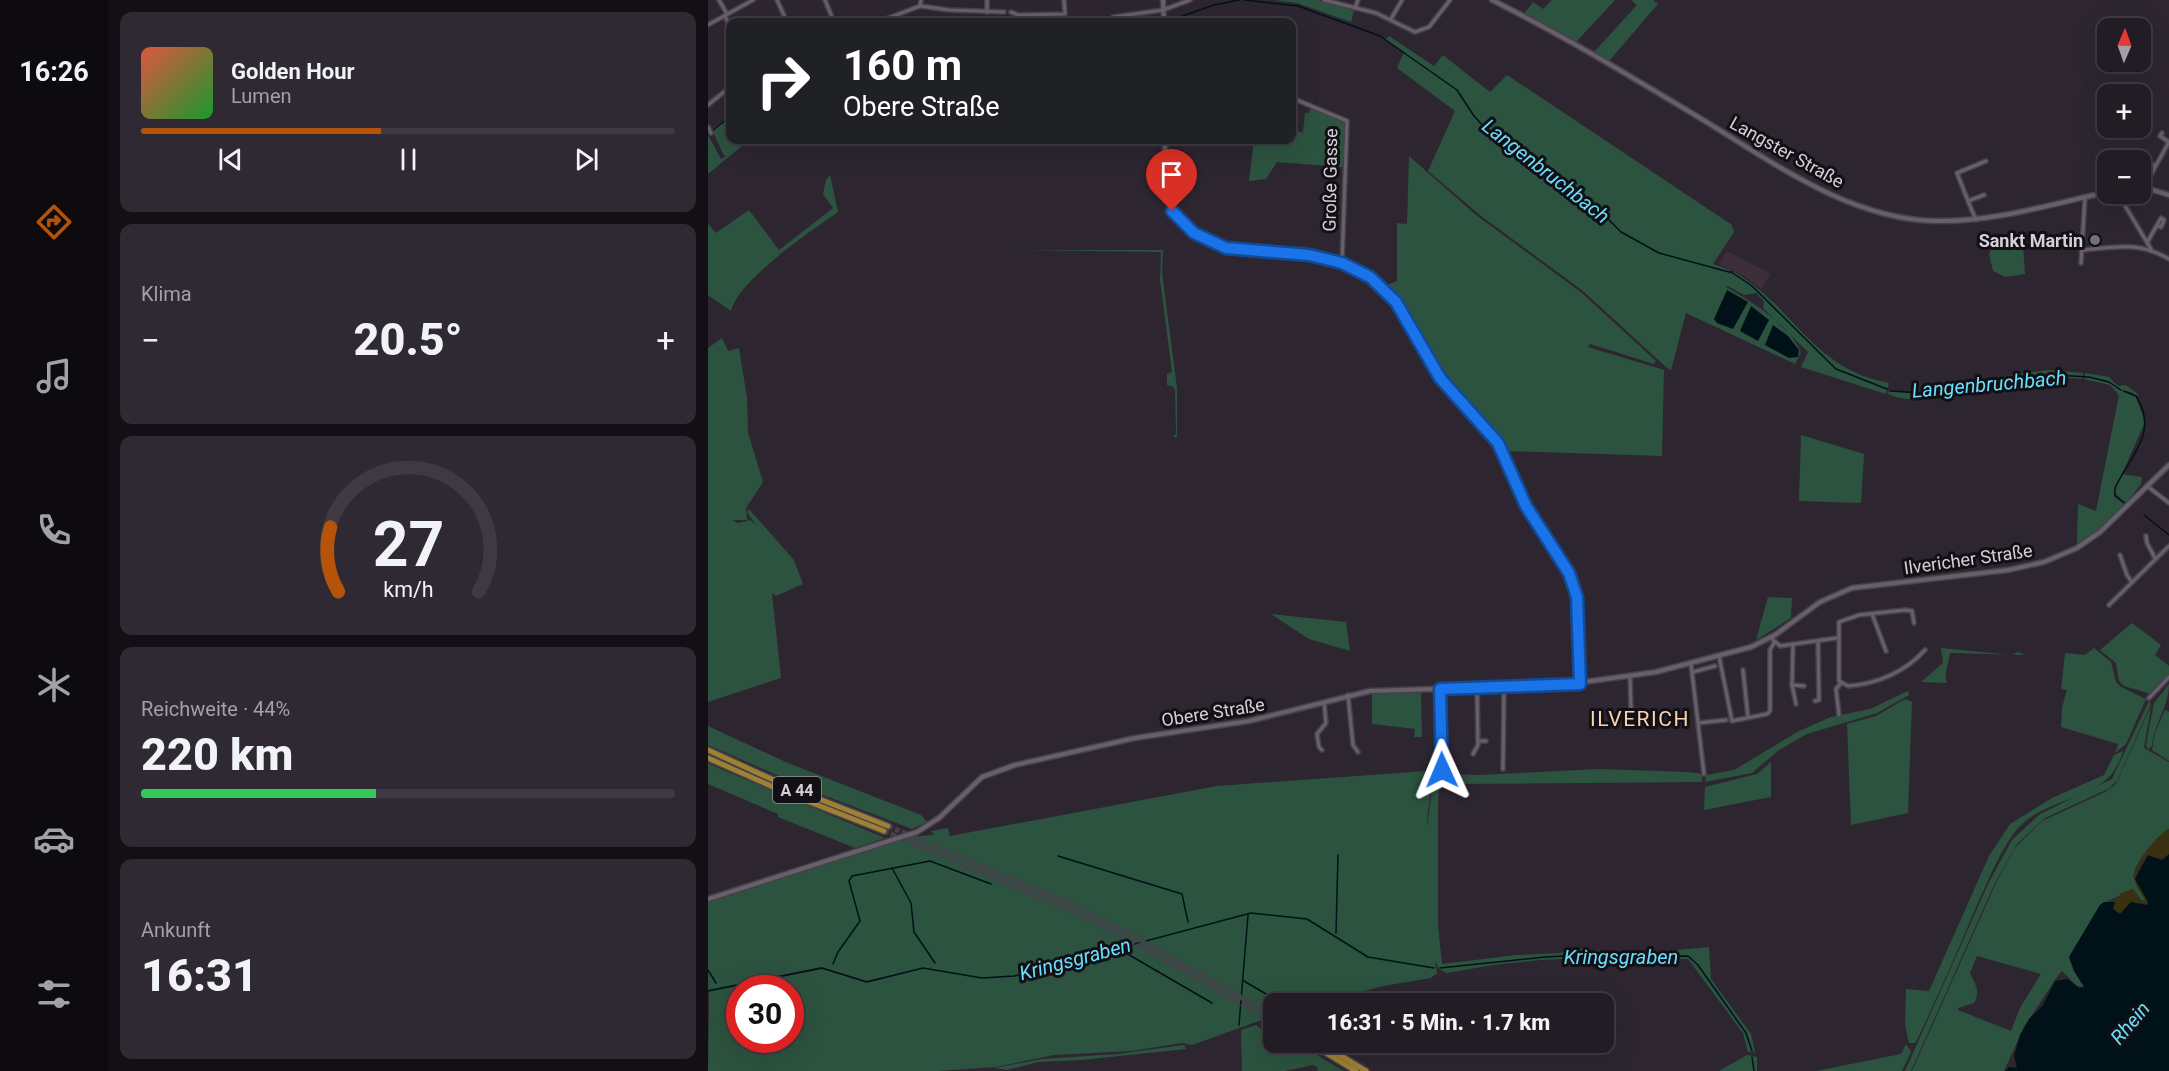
<!DOCTYPE html>
<html lang="de">
<head>
<meta charset="utf-8">
<style>
	:root { --surface:#221c25; --page:#2e2932; --text:#f1f3f6; --muted:#a2a1a7; --line:#3f3a42; --accent:#b45309 }
	body { margin:0; font-family:Roboto,sans-serif; background:var(--page); color:var(--text); height:100vh; display:flex; flex-direction:column; font-size:22px; white-space:nowrap }
	* { box-sizing:border-box; margin:0 }
	p { font-size:20px; color:var(--muted) }
	.icon { flex:none; width:33px; height:33px; fill:none; stroke:currentColor; stroke-width:2; stroke-linecap:round; stroke-linejoin:round }
	.map { position:relative; flex:1; overflow:hidden }
	.panel { display:flex; flex-direction:column; gap:12px; padding:12px; background:#130f14; width:600px }
	.panel>* { flex:none }
	.guide { position:absolute; left:18px; top:18px; width:570px; height:126px; border-radius:12px; box-shadow:0 6px 24px #0002,0 0 0 2px var(--line); background:#202124; color:#fff; overflow:hidden }
	.needle { width:39px; rotate:2deg }
	.tools { position:absolute; left:1389px; top:18px; display:grid; gap:12px }
	.tools a { display:grid; place-items:center; width:54px; height:54px; border-radius:12px; background:var(--surface); box-shadow:0 6px 24px #0002,0 0 0 2px var(--line); font-size:30px }
	.speed { position:absolute; left:18px; top:975px; display:flex; gap:12px; font-size:30px; font-weight:700; text-align:center }
	.speed>* { display:grid; place-content:center; width:78px; height:78px; border-radius:50%; background:var(--surface); box-shadow:0 6px 24px #0002,0 0 0 2px var(--line); line-height:1 }
	.speed .limit { border:9px solid #d22; background:#fff; color:#111 }
	.pin { position:absolute; display:grid; place-items:center; width:51px; height:51px; color:#fff; margin:-62px -26px; border-radius:50% 50% 50% 0; rotate:-45deg; box-shadow:0 0 6px #0007 }
	.pin .icon { rotate:45deg }
	.me { position:absolute; width:66px; margin:-33px; rotate:359deg; stroke-linejoin:round; filter:drop-shadow(0 0 4px #0008) }
	.turn { display:flex; align-items:center; gap:21px; height:126px; padding:0 18px; font-size:27px }
	.turn .icon { width:78px; height:78px; stroke-width:2.5 }
	.turn b { display:block; font-size:42px; line-height:51px }
	.big { font-size:45px; font-weight:800; line-height:1.1 }
	.panel .widget { flex:1; display:flex; flex-direction:column; justify-content:center; gap:9px; min-width:0; padding:0 21px; border-radius:12px; background:var(--page) }
	.panel .dial { align-items:center; gap:0 }
	.dial svg { height:156px; overflow:visible; fill:none; stroke:var(--line); stroke-width:7; stroke-linecap:round; text-anchor:middle }
	.dial text { fill:var(--text); stroke:none }
	.song { display:flex; align-items:center; gap:18px }
	.cover { width:72px; height:72px; border-radius:9px; background:linear-gradient(135deg,hsl(10 70% 55%),hsl(130 70% 35%)) }
	.played { height:6px; border-radius:3px; background:linear-gradient(90deg,var(--accent) 45%,var(--line) 45%) }
	.keys { display:flex; justify-content:space-around; direction:ltr }
	.heat { display:flex; justify-content:space-between; align-items:center; font-size:33px; direction:ltr }
	.charge { height:9px; border-radius:4px; background:linear-gradient(90deg,#34c759 44%,var(--line) 0) }
	.trip { position:absolute; left:555px; top:993px; width:351px; height:60px; border-radius:12px; background:var(--surface); box-shadow:0 6px 24px #0002,0 0 0 2px var(--line); font-weight:800; line-height:60px; text-align:center }
	main { display:flex; flex:1; min-height:0 }
	.dock { display:flex; flex-direction:column; width:108px; justify-content:space-around; align-items:center; background:#0e0b0f; color:var(--muted) }
	.dock .icon { width:42px; height:42px }
	.dock .active { color:var(--accent) }
	.dock b { font-size:27px; color:var(--text) }
	.map>svg:first-child { display:block }
</style>
</head>
<body>
<main>
<nav class="dock">
<b>16:26</b>
<svg class="icon active" aria-label="directions" viewBox="0 0 24 24"><path d="M12 3l9 9-9 9-9-9zM9 14v-3h6M13 9l2 2-2 2"/></svg>
<svg class="icon" aria-label="music" viewBox="0 0 24 24"><path d="M9 18V5l10-2v13"/><circle cx="6" cy="18" r="3"/><circle cx="16" cy="16" r="3"/></svg>
<svg class="icon" aria-label="phone" viewBox="0 0 24 24"><path d="M5 4h4l2 5-3 2q2 4 5 5l2-3 5 2v4C11 20 4 13 5 4z"/></svg>
<svg class="icon" aria-label="climate" viewBox="0 0 24 24"><path d="M12 3v18M4 7l16 10M4 17L20 7"/></svg>
<svg class="icon" aria-label="car" viewBox="0 0 24 24"><path d="M5 17H2v-5l4-1 3-4h7l3 4 3 1v5h-3M9 17h6M6 11h13"/><circle cx="7" cy="17" r="2"/><circle cx="17" cy="17" r="2"/></svg>
<svg class="icon" aria-label="filters" viewBox="0 0 24 24"><path d="M4 7h16M4 17h16"/><circle cx="9" cy="7" r="2"/><circle cx="15" cy="17" r="2"/></svg>
</nav>
<section class="panel">
<div class="widget">
<div class="song"><i class="cover"></i><div><b>Golden Hour</b><p>Lumen</p></div></div>
<div class="played"></div>
<div class="keys"><svg class="icon" aria-label="previous" viewBox="0 0 24 24"><path d="M18 5L8 12l10 7zM5 5v14"/></svg><svg class="icon" aria-label="pause" viewBox="0 0 24 24"><path d="M8 5v14M16 5v14"/></svg><svg class="icon" aria-label="next" viewBox="0 0 24 24"><path d="M6 5l10 7-10 7zM19 5v14"/></svg></div>
</div>
<div class="widget"><p>Klima</p>
<div class="heat"><a>−</a><b class="big">20.5°</b><a>+</a></div>
</div>
<div class="widget dial"><svg viewBox="0 0 100 80">
<path d="M14 69A42 42 0 1 1 86 69"/>
<path d="M14 69A42 42 0 0 1 10 36" stroke="#b45309"/>
<text x="50" y="56" font-size="32" font-weight="700">27</text>
<text x="50" y="72" font-size="11">km/h</text>
</svg></div>
<div class="widget"><p>Reichweite · 44%</p><b class="big">220 km</b><div class="charge"></div></div>
<div class="widget"><p>Ankunft</p><b class="big">16:31</b></div>
</section>
<div class="map">
<svg width="1461" height="1071" viewBox="0 0 1461 1071">
	<rect width="100%" height="100%" fill="#2d2631"/>
	<path fill="#3d2e3a" d="M1019,251L1063,274L1053,289L1036,276L1011,264Z"/>
	<g fill="#2c533f" fill-rule="evenodd">
		<path d="M566,0H610L646,11L643,22L589,3Z"/>
		<path d="M844,0H907L868,42L816,14L825,2L835,9Z"/>
		<path d="M923,0H945L950,4L901,61L886,52L929,5Z"/>
		<path d="M681,36L726,66L735,55L782,92L799,75L1024,225L1026,232L1005,264L1022,270L1020,274L1026,272C1087,307 1103,369 1181,383L1178,394L1093,367L1100,352L1055,308L1056,301L1048,293L1036,295L1020,286L1018,287C1044,302 1080,323 1093,352L1087,364L978,313L963,370L959,368L875,291L773,216L720,171L747,111L689,68L696,52L674,38L679,39Z"/>
		<path d="M603,106L636,122L638,129L635,167L569,162L558,179L541,181L546,140H584V131L595,132L597,113H601Z"/>
		<path d="M22,117V140H41L0,174V135L13,159L18,156L15,154L4,129Z"/>
		<path d="M701,156L768,215L874,293L948,361L946,364L882,344L880,347L956,370L954,456L798,451L790,438L735,379L699,312L676,286L689,281V223L699,224Z"/>
		<path d="M122,175L130,212C103,231 30,280 23,311L0,295V224L8,233L41,210L71,250L125,208L115,194L118,180Z"/>
		<path d="M1315,246L1317,274L1297,277L1285,271L1281,254L1283,250Z"/>
		<path d="M312,250H455L454,273L469,388V437H465L468,433L467,391L466,387L459,385V374L464,372L452,279L453,252Z"/>
		<path d="M14,338L20,351L31,348L39,398L40,433L55,482L38,508L39,520H24L30,523L42,520L48,525L39,512L41,509L86,560L95,584L68,596L64,593L73,678L0,702V348Z"/>
		<path d="M1341,370L1375,373L1374,379C1346,375 1300,384 1272,388C1244,393 1207,407 1180,394L1181,390L1199,393L1231,391L1261,386L1275,379Z"/>
		<path d="M1377,373L1401,377L1410,386L1418,385L1431,395L1428,396L1423,392L1412,390L1428,397L1437,422L1414,474L1434,477L1433,484L1418,503L1405,491L1407,496L1418,505L1388,533L1369,544L1370,504L1388,511L1411,395L1402,385L1376,379Z"/>
		<path d="M1093,435L1156,454L1153,503L1091,501Z"/>
		<path d="M1060,597L1084,598L1083,618L1048,640Z"/>
		<path d="M563,614L638,622L642,651L601,639Z"/>
		<path d="M1424,623L1453,645L1447,655L1461,666V675L1443,694L1416,686L1411,681L1408,663L1392,650Z"/>
		<path d="M1233,648L1304,655L1310,652L1317,655L1242,653C1241,663 1235,674 1239,683L1213,682L1235,663Z"/>
		<path d="M1386,648L1403,662L1408,682L1413,687L1438,699L1418,744L1407,753L1410,744L1353,727L1354,708L1359,690L1353,689L1357,653L1377,655Z"/>
		<path d="M1461,684C1461,707 1446,723 1444,746L1440,749L1438,745L1446,703Z"/>
		<path d="M1200,691L1201,695L1169,713L1099,734L1071,750L1044,773L997,782L998,775L1026,770L1091,731L1123,717L1162,709Z"/>
		<path d="M713,692L714,737H706L707,729L664,724V694Z"/>
		<path d="M1197,699L1204,702L1200,813L1143,825L1139,724L1168,716Z"/>
		<path d="M1441,701L1443,704L1409,781L1400,789L1337,818L1309,844L1286,885L1203,1071H1197L1281,882L1304,840L1332,814L1404,779Z"/>
		<path d="M1443,706L1436,748L1461,762V829C1450,834 1423,867 1426,878C1428,886 1434,893 1438,900L1434,901L1425,889L1392,905L1361,957L1366,971L1377,987L1369,986L1354,971L1351,974L1316,1027L1296,1071H1204L1288,883L1307,848L1334,821L1397,792L1408,784ZM1269,956L1333,974L1312,1008L1303,1031L1250,1010V1008L1266,1003C1273,992 1267,984 1262,973Z"/>
		<path d="M1457,710L1461,712V761L1444,750L1447,733Z"/>
		<path d="M0,726L80,763L213,815L219,822L204,829L110,793L0,745Z"/>
		<path d="M1415,751C1401,806 1336,792 1306,833C1288,858 1276,890 1263,919C1246,959 1228,1000 1209,1040L1207,1043H1201L1197,1025L1198,989L1221,991L1281,856L1302,824L1344,798L1396,775L1406,755Z"/>
		<path d="M1063,762V797L996,810L997,787L1049,774Z"/>
		<path d="M0,763L8,767L177,838L147,848L70,817V814L0,784Z"/>
		<path d="M890,769L980,772L994,774V782L743,784L734,778L733,774L772,775Z"/>
		<path d="M718,771L717,775L725,777C723,794 719,810 719,828L724,789L731,781L737,785L731,791L730,801V924L734,964L808,955L852,953L865,948L923,954L1001,947L1003,979L1043,1034L1047,1052H1040L1035,1033L980,959L897,957L833,960L785,965L739,973L731,969L727,961L729,973L723,978L675,986L612,1003L566,1004L565,1016L484,1045L474,1043L424,1051L346,1055L288,1067L230,1071H0L1,991L114,969L157,982L212,969L157,981L113,967L0,990V901L5,898L199,837L226,835L223,831L240,828L242,836L509,786ZM32,988H82V1040H32Z"/>
		<path d="M548,1025L565,1038L566,1042L589,1043L636,1071H609L610,1068L605,1065L577,1071H534L533,1030Z"/>
		<path d="M1198,1044L1203,1052L1194,1071H1108L1193,1054Z"/>
		<path d="M476,1045L478,1049L374,1060L330,1062L299,1070L287,1068L334,1059L409,1054Z"/>
		<path d="M1039,1055L1049,1057V1071H1011Z"/>
	</g>
	<path fill="#383010" d="M1461,829V854L1457,859L1449,857L1435,860L1429,873L1440,905L1423,902L1416,912L1410,914L1405,909L1407,902H1400L1410,898L1413,893L1425,889L1434,901L1437,900C1433,893 1428,886 1426,878C1423,866 1450,834 1461,829Z"/>
	<g fill="#001218">
		<path d="M1019,290L1040,302L1025,329L1009,323L1006,319Z"/>
		<path d="M1043,306L1061,320L1050,341L1032,331Z"/>
		<path d="M1065,325L1080,336L1091,350L1090,357L1081,358L1057,345Z"/>
		<path d="M1461,854V1071H1297L1301,1067L1309,1068L1306,1056L1312,1035L1321,1019L1335,1005L1347,981L1360,979L1371,988L1376,987L1366,971L1361,957L1392,905L1396,902H1407L1405,909L1412,914L1423,902L1439,905L1440,902L1427,879L1440,855L1454,860Z"/>
	</g>
	<g fill="none" stroke-linecap="round" stroke-linejoin="round">
		<g stroke="#001218" stroke-width="1.5">
			<path d="M536,0L590,6L672,36L749,90L766,116L777,128L860,191L894,213L913,232L951,253L1021,272"/>
			<path d="M460,21L506,5L531,0"/>
			<path d="M5,130L22,117"/>
			<path d="M1023,272L1044,286L1128,369L1179,389"/>
			<path d="M1182,391L1217,393L1347,375L1381,377L1401,382L1413,390"/>
			<path d="M1416,391L1428,396C1451,433 1423,454 1407,488V496L1416,503"/>
			<path d="M1436,515L1461,535"/>
			<path d="M350,856L474,894L480,922"/>
			<path d="M184,868L203,903L206,932L227,963"/>
			<path d="M628,933L630,855"/>
			<path d="M411,949L504,1003"/>
			<path d="M125,964L130,952L152,921L141,881L144,876L222,861L283,884"/>
			<path d="M732,968L837,957L899,954L926,957L980,956L990,965L1038,1033L1044,1051"/>
			<path d="M0,970L8,983"/>
			<path d="M536,981L558,994"/>
			<path d="M0,991L114,968L159,982L215,968L274,978L306,976L543,913L599,919L660,957L726,968"/>
			<path d="M531,1025L540,915"/>
			<path d="M1044,1057L1046,1071"/>
		</g>
		<g stroke="#46404a" stroke-width="5" stroke-dasharray="5 2.5" stroke-linecap="butt">
			<path d="M180,826L369,907L422,934L566,1016"/>
			<path d="M176,831L368,913L419,939L566,1022"/>
		</g>
		<g stroke="#47414a" stroke-width="6">
			<g id="minor">
				<path d="M11,0L19,14"/>
				<path d="M69,0L79,22"/>
				<path d="M117,0L126,22"/>
				<path d="M279,0V12"/>
				<path d="M616,0L668,13L707,32L721,27L742,0"/>
				<path d="M212,6L241,10L296,12"/>
				<path d="M647,8L650,0"/>
				<path d="M303,12L310,15L357,14L356,0"/>
				<path d="M17,16L22,27"/>
				<path d="M683,19L694,0"/>
				<path d="M170,22L212,6L213,0"/>
				<path d="M407,22L405,17L455,10L482,0"/>
				<path d="M0,25L45,0"/>
				<path d="M584,98L639,121L634,263"/>
				<path d="M0,105L22,87"/>
				<path d="M0,127L3,133"/>
				<path d="M1454,133L1452,136L1461,142"/>
				<path d="M1440,157L1438,160L1447,166"/>
				<path d="M1436,187L1461,142"/>
				<path d="M1410,194L1443,249"/>
				<path d="M1260,201L1249,173L1278,161"/>
				<path d="M1268,220L1260,201L1276,195"/>
				<path d="M1440,241L1453,218L1456,220L1453,227L1449,225"/>
				<path d="M1375,250C1409,247 1430,241 1461,259"/>
				<path d="M1373,263L1377,197"/>
				<path d="M1439,486L1461,503"/>
				<path d="M1438,536L1439,543L1447,558"/>
				<path d="M1412,555L1419,575L1423,581"/>
				<path d="M1401,605L1461,546"/>
				<path d="M1164,614L1178,651"/>
				<path d="M1206,623L1204,611L1197,610L1151,615L1131,622V681L1140,686C1169,684 1197,672 1217,650"/>
				<path d="M1062,637L1072,646L1129,638"/>
				<path d="M1085,644L1084,685L1096,686"/>
				<path d="M1011,656L1024,721L1059,714L1062,711V650L1066,643"/>
				<path d="M983,664L996,774"/>
				<path d="M1035,670L1040,718"/>
				<path d="M985,672L1007,666"/>
				<path d="M922,676L923,707"/>
				<path d="M1084,685L1088,704"/>
				<path d="M640,695L645,745L650,752"/>
				<path d="M1441,698L1461,677"/>
				<path d="M1107,701L1111,700L1110,641"/>
				<path d="M1131,715L1128,689L1133,683"/>
				<path d="M990,723L1018,720"/>
				<path d="M770,741H778"/>
				<path d="M614,750L611,747L609,734L618,723L616,702"/>
				<path d="M765,754L770,745L769,688"/>
				<path d="M795,769L796,688"/>
				<path d="M732,772V689"/>
			</g>
		</g>
		<g stroke="#47414a" stroke-width="7">
			<g id="tertiary">
				<path d="M455,0L456,22"/>
				<path d="M784,0C852,34 917,73 982,112C1058,157 1138,220 1229,221C1287,222 1343,204 1400,192"/>
				<path d="M458,140L454,171L456,189L464,211L486,233L518,247L601,255L634,263L662,277L689,302L732,378L790,443L818,506L861,573L869,597L872,684"/>
				<path d="M1432,186L1461,195"/>
				<path d="M0,899L209,832L231,818L274,777L307,765L427,738L541,721L662,691L854,685L948,672L1043,647L1067,635L1112,602L1144,588L1300,570L1336,562L1369,548L1392,532L1461,465"/>
			</g>
		</g>
		<g stroke="#47414a" stroke-width="8">
			<g id="motorway">
				<path d="M0,750L83,788L180,826"/>
				<path d="M0,758L81,794L176,831"/>
				<path d="M600,1042L648,1071"/>
				<path d="M610,1042L658,1071"/>
			</g>
		</g>
		<use href="#minor" stroke="#675f6b" stroke-width="3"/>
		<use href="#tertiary" stroke="#675f6b" stroke-width="4"/>
		<use href="#motorway" stroke="#9e8133" stroke-width="5"/>
	</g>
	<g fill="none" stroke-linecap="round" stroke-linejoin="round">
		<g stroke="#114b97" stroke-width="15">
			<path id="route" d="M464,211L486,233L518,248L601,255L634,263L662,277L688,302L732,378L790,443L818,506L861,573L869,597L872,684L732,689L734,770"/>
		</g>
		<use href="#route" stroke="#1a73e8" stroke-width="10"/>
	</g>
	<circle fill="#6b7280" stroke="#131015" stroke-width="2" cx="1387" cy="240" r="6"/>
	<g text-anchor="middle" dominant-baseline="central" stroke-width="6" stroke-linejoin="round" paint-order="stroke">
		<rect fill="#131015" stroke="#9b969d" stroke-width="1.5" x="65" y="777" width="48" height="26" rx="4.5"/>
		<g font-size="16" font-weight="bold" fill="#d5d0d7">
			<text x="89" y="790">A 44</text>
		</g>
		<g font-size="18" fill="#d5d0d7" stroke="#131015">
			<text transform="translate(1079 152) rotate(29)">Langster Straße</text>
			<text transform="translate(622 180) rotate(-89)">Große Gasse</text>
			<text transform="translate(1260 559) rotate(-8)">Ilvericher Straße</text>
			<text transform="translate(505 712) rotate(-9)">Obere Straße</text>
		</g>
		<g font-size="18" font-weight="bold" fill="#d5d0d7" stroke="#131015" text-anchor="end">
			<text x="1375" y="240">Sankt Martin</text>
		</g>
		<g font-size="20" font-style="italic" fill="#69dffd" stroke="#131015">
			<text transform="translate(838 171) rotate(38)">Langenbruchbach</text>
			<text transform="translate(1281 384) rotate(-5)">Langenbruchbach</text>
			<text x="913" y="957">Kringsgraben</text>
			<text transform="translate(367 959) rotate(-15)">Kringsgraben</text>
			<text transform="translate(1422 1023) rotate(-50)">Rhein</text>
		</g>
		<g font-size="21" letter-spacing="1.5" fill="#f7d5b2" stroke="#131015">
			<text x="932" y="719">ILVERICH</text>
		</g>
	</g>
</svg>
<div class="tools">
<a><svg class="needle" viewBox="-14 -14 28 28"><path d="M0-13l5 13h-10z" fill="#e53935"/><path d="M0 13l5-13h-10z" fill="#a2a1a7"/></svg></a>
<a>+</a>
<a>−</a>
</div>
<div class="speed"><div class="limit">30</div></div>
<div class="pin" style="left:464px;top:211px;background:#d93025"><svg class="icon" aria-label="arrive" viewBox="0 0 24 24"><path d="M6 21V4h12l-3 4 3 4H6"/></svg></div>
<svg class="me" style="left:734px;top:770px" viewBox="-20 -20 40 40"><path d="M0-17L14 15 0 8-14 15z" fill="#1a73e8" stroke="#fff" stroke-width="4"/></svg>
<div class="trip">16:31 · 5 Min. · 1.7 km</div>
<div class="guide">
<div class="turn"><svg class="icon" aria-label="right" viewBox="0 0 24 24"><path d="M7 20v-9h11M14 6l5 5-5 5"/></svg><div><b>160 m</b>Obere Straße</div></div>
</div>
</div>
</main>
</body>
</html>
